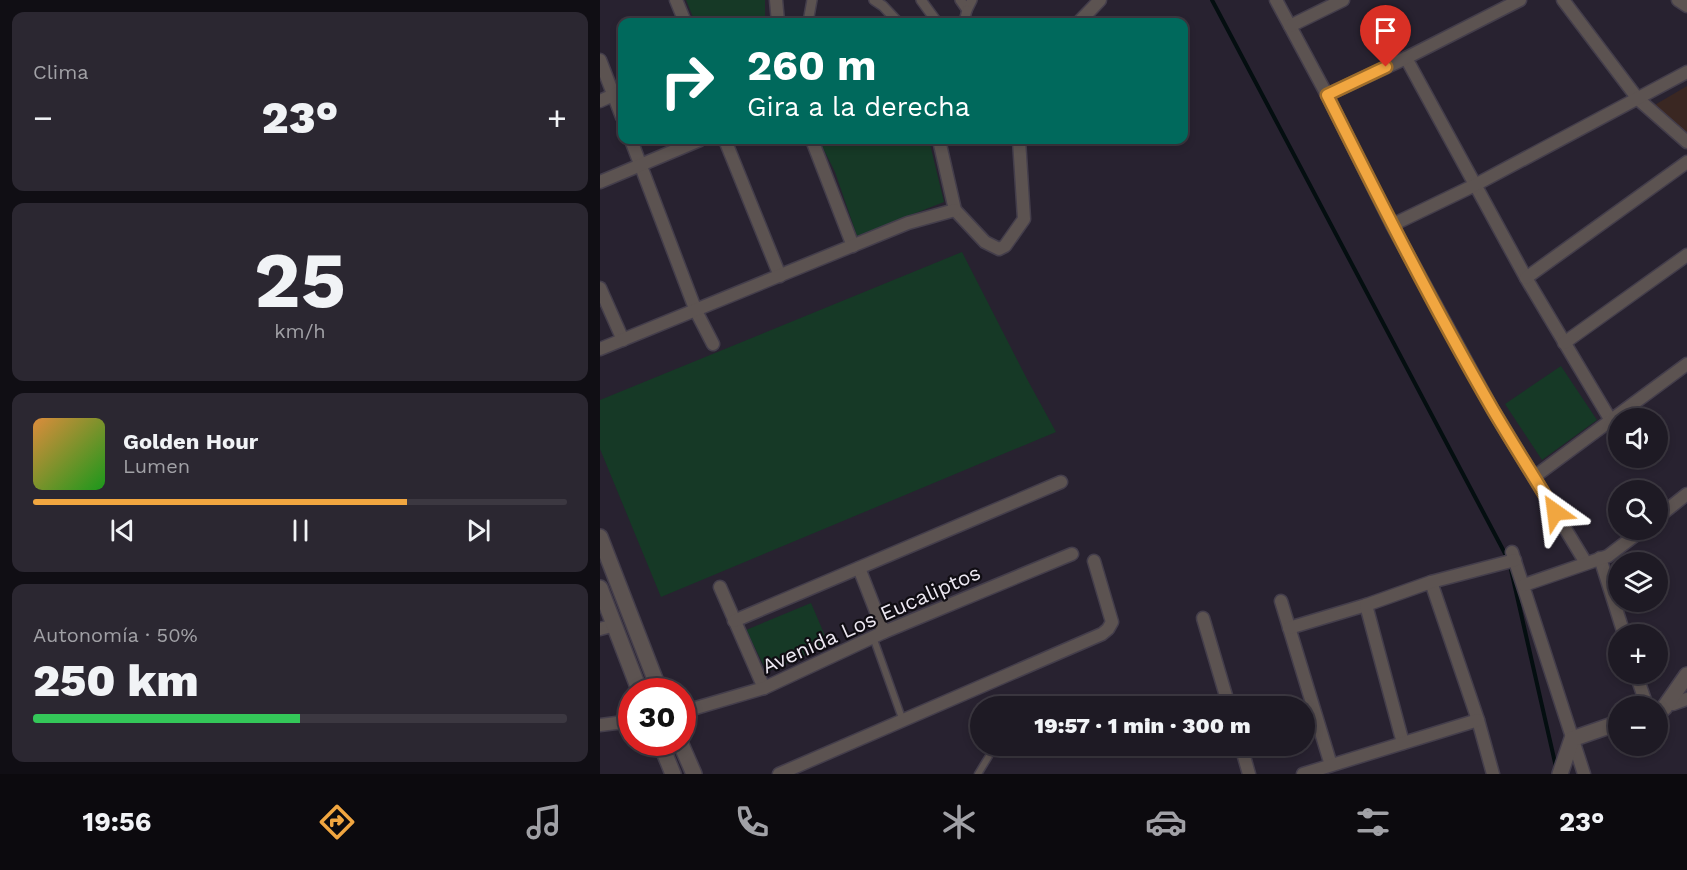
<!DOCTYPE html>
<html lang="es">
<head>
<meta charset="utf-8">
<style>
	:root { --surface:#1e1a24; --page:#2b2731; --text:#f1f3f6; --muted:#a1a1a6; --line:#3c3841; --accent:#f1a640 }
	body { margin:0; font-family:"Work Sans",sans-serif; background:var(--page); color:var(--text); height:100vh; display:flex; flex-direction:column; font-size:22px; white-space:nowrap }
	* { box-sizing:border-box; margin:0 }
	p { font-size:20px; color:var(--muted) }
	.icon { flex:none; width:33px; height:33px; fill:none; stroke:currentColor; stroke-width:2; stroke-linecap:round; stroke-linejoin:round }
	.map { position:relative; flex:1; overflow:hidden }
	.side { display:flex; flex-direction:column; gap:12px; padding:12px; background:#100e14; width:600px }
	.side>* { flex:none }
	.top-card { position:absolute; left:18px; top:18px; width:570px; height:126px; border-radius:12px; box-shadow:0 3px 9px #0003,0 0 0 2px var(--line); background:#00695c; color:#fff; overflow:hidden }
	.fabs { position:absolute; left:1008px; top:408px; display:grid; gap:12px }
	.fabs a { display:grid; place-items:center; width:60px; height:60px; border-radius:50%; background:var(--surface); box-shadow:0 3px 9px #0003,0 0 0 2px var(--line); font-size:30px }
	.speed { position:absolute; left:18px; top:678px; display:flex; gap:12px; font-size:30px; font-weight:700; text-align:center }
	.speed>* { display:grid; place-content:center; width:78px; height:78px; border-radius:50%; background:var(--surface); box-shadow:0 3px 9px #0003,0 0 0 2px var(--line); line-height:1 }
	.speed .limit { border:9px solid #d22; background:#fff; color:#111 }
	.pin { position:absolute; display:grid; place-items:center; width:51px; height:51px; color:#fff; margin:-62px -26px; border-radius:50% 50% 50% 0; rotate:-45deg; box-shadow:0 0 6px #0007 }
	.pin .icon { rotate:45deg }
	.me { position:absolute; width:66px; margin:-33px; rotate:329deg; stroke-linejoin:round; filter:drop-shadow(0 0 4px #0008) }
	.turn { display:flex; align-items:center; gap:21px; height:126px; padding:0 30px; font-size:27px }
	.turn .icon { width:78px; height:78px; stroke-width:2.5 }
	.turn b { display:block; font-size:42px; line-height:51px }
	.big { font-size:45px; font-weight:800; line-height:1.1 }
	.side .widget { flex:1; display:flex; flex-direction:column; justify-content:center; gap:9px; min-width:0; padding:0 21px; border-radius:12px; background:var(--page) }
	.side .dial { align-items:center; gap:0 }
	.dial b { font-size:78px; line-height:1 }
	.song { display:flex; align-items:center; gap:18px }
	.cover { width:72px; height:72px; border-radius:9px; background:linear-gradient(135deg,hsl(30 70% 55%),hsl(120 70% 35%)) }
	.played { height:6px; border-radius:3px; background:linear-gradient(90deg,var(--accent) 70%,var(--line) 70%) }
	.keys { display:flex; justify-content:space-around; direction:ltr }
	.heat { display:flex; justify-content:space-between; align-items:center; font-size:33px; direction:ltr }
	.charge { height:9px; border-radius:4px; background:linear-gradient(90deg,#34c759 50%,var(--line) 0) }
	.trip { position:absolute; left:370px; top:696px; width:345px; height:60px; border-radius:30px; background:var(--surface); box-shadow:0 3px 9px #0003,0 0 0 2px var(--line); font-weight:800; line-height:60px; text-align:center }
	.tab-bar { display:flex; height:96px; justify-content:space-around; align-items:center; background:#0c0a0e; color:var(--muted) }
	.tab-bar .icon { width:42px; height:42px }
	.tab-bar .current { color:var(--accent) }
	.tab-bar b { font-size:27px; color:var(--text) }
	main { display:flex; flex:1; min-height:0 }
	.map>svg:first-child { display:block }
</style>
</head>
<body>
<main>
<section class="side">
<div class="widget"><p>Clima</p>
<div class="heat"><a>−</a><b class="big">23°</b><a>+</a></div>
</div>
<div class="widget dial"><b>25</b><p>km/h</p></div>
<div class="widget">
<div class="song"><i class="cover"></i><div><b>Golden Hour</b><p>Lumen</p></div></div>
<div class="played"></div>
<div class="keys"><svg class="icon" aria-label="previous" viewBox="0 0 24 24"><path d="M18 5L8 12l10 7zM5 5v14"/></svg><svg class="icon" aria-label="pause" viewBox="0 0 24 24"><path d="M8 5v14M16 5v14"/></svg><svg class="icon" aria-label="next" viewBox="0 0 24 24"><path d="M6 5l10 7-10 7zM19 5v14"/></svg></div>
</div>
<div class="widget"><p>Autonomía · 50%</p><b class="big">250 km</b><div class="charge"></div></div>
</section>
<div class="map">
<svg width="1087" height="774" viewBox="0 0 1087 774">
	<rect width="100%" height="100%" fill="#282230"/>
	<path fill="#3a2722" d="M1087,86V134L1053,106Z"/>
	<g fill="#163926">
		<path d="M86,0H165V19L156,22H95Z"/>
		<path d="M219,140H329L344,202L257,236L235,172Z"/>
		<path d="M362,252L427,379L456,432L61,597L0,449V400Z"/>
		<path d="M961,366L997,420L942,460L905,404Z"/>
		<path d="M211,603L229,645L167,672L146,630Z"/>
	</g>
	<g fill="none" stroke-linecap="round" stroke-linejoin="round">
		<path stroke="#040e10" stroke-width="4" d="M612,0L909,561L956,767"/>
		<g stroke="#443e4b" stroke-width="9">
			<g id="service">
				<path d="M273,637L303,721"/>
				<path d="M378,774L389,756"/>
			</g>
		</g>
		<g stroke="#443e4b" stroke-width="12">
			<g id="pedestrian">
				<path d="M274,0L283,6L298,22"/>
				<path d="M321,0L337,22"/>
				<path d="M360,0L367,10L372,0"/>
				<path d="M208,22L212,0"/>
				<path d="M364,22L367,10"/>
			</g>
		</g>
		<g stroke="#443e4b" stroke-width="15">
			<g id="minor">
				<path d="M76,0L85,22"/>
				<path d="M176,0L178,22"/>
				<path d="M676,0L727,95L792,225L893,410L986,563"/>
				<path d="M963,0L1038,99L1087,142"/>
				<path d="M1078,0L1087,6"/>
				<path d="M479,22L500,0"/>
				<path d="M690,26L743,0"/>
				<path d="M806,58L926,278L1010,419"/>
				<path d="M0,60L22,117"/>
				<path d="M727,95L806,58L920,0"/>
				<path d="M0,101L22,91"/>
				<path d="M31,140L96,311L113,344"/>
				<path d="M125,140L180,276"/>
				<path d="M212,140L253,246"/>
				<path d="M339,140L355,210L385,242L399,249L405,246L424,219L419,140"/>
				<path d="M0,182L100,140"/>
				<path d="M792,225L875,185L1087,72"/>
				<path d="M926,278L1087,162"/>
				<path d="M0,288L23,340"/>
				<path d="M964,343L1087,255"/>
				<path d="M0,349L308,223L355,210"/>
				<path d="M934,477L1087,364"/>
				<path d="M1058,517L1087,494"/>
				<path d="M912,552L984,774"/>
				<path d="M1000,558L1024,634"/>
				<path d="M259,568L284,632"/>
				<path d="M831,582L878,720L893,774"/>
				<path d="M924,585L1008,556L1042,530"/>
				<path d="M120,587L164,688"/>
				<path d="M681,601L731,765"/>
				<path d="M603,618L629,706"/>
				<path d="M134,621L461,482"/>
				<path d="M689,628L766,605"/>
				<path d="M0,629L15,625"/>
				<path d="M1036,674L1047,706"/>
				<path d="M1073,704L1087,699"/>
				<path d="M82,712L164,688L284,632L472,554"/>
				<path d="M0,725L32,721"/>
				<path d="M803,743L766,605L831,582L915,560"/>
				<path d="M641,746L649,774"/>
				<path d="M179,774L502,634L508,629L512,622L494,561"/>
				<path d="M703,774L878,720"/>
			</g>
		</g>
		<g stroke="#443e4b" stroke-width="18">
			<g id="tertiary">
				<path d="M0,537L60,692"/>
				<path d="M0,588L40,692"/>
				<path d="M1064,708L1087,675"/>
				<path d="M60,742L73,774"/>
				<path d="M80,742L94,774"/>
				<path d="M960,774L972,739L1018,723"/>
			</g>
		</g>
		<use href="#service" stroke="#5c5351" stroke-width="6"/>
		<use href="#pedestrian" stroke="#5c5351" stroke-width="9"/>
		<use href="#minor" stroke="#5c5351" stroke-width="12"/>
		<use href="#tertiary" stroke="#5c5351" stroke-width="15"/>
	</g>
	<g fill="none" stroke-linecap="round" stroke-linejoin="round">
		<g stroke="#9d6c2a" stroke-width="15">
			<path id="route" d="M786,67L727,95C780,201 834,308 893,410C913,444 935,478 955,512"/>
		</g>
		<use href="#route" stroke="#f1a640" stroke-width="10"/>
	</g>
	<g text-anchor="middle" dominant-baseline="central" stroke-width="4.5" stroke-linejoin="round" paint-order="stroke">
		<g font-size="21" fill="#ede8f2" stroke="#100d13">
			<text transform="translate(271 619) rotate(-24)">Avenida Los Eucaliptos</text>
		</g>
	</g>
</svg>
<div class="fabs">
<a><svg class="icon" aria-label="sound" viewBox="0 0 24 24"><path d="M4 9h4l5-4v14l-5-4H4zM17 9q2 3 0 6"/></svg></a>
<a><svg class="icon" aria-label="search" viewBox="0 0 24 24"><circle cx="10" cy="10" r="6"/><path d="M15 15l6 6"/></svg></a>
<a><svg class="icon" aria-label="layers" viewBox="0 0 24 24"><path d="M12 4l9 5-9 5-9-5zM3 14l9 5 9-5"/></svg></a>
<a>+</a>
<a>−</a>
</div>
<div class="speed"><div class="limit">30</div></div>
<div class="pin" style="left:786px;top:67px;background:#d93025"><svg class="icon" aria-label="arrive" viewBox="0 0 24 24"><path d="M6 21V4h12l-3 4 3 4H6"/></svg></div>
<svg class="me" style="left:955px;top:512px" viewBox="-20 -20 40 40"><path d="M0-17L14 15 0 8-14 15z" fill="#f1a640" stroke="#fff" stroke-width="4"/></svg>
<div class="trip">19:57 · 1 min · 300 m</div>
<div class="top-card">
<div class="turn"><svg class="icon" aria-label="right" viewBox="0 0 24 24"><path d="M7 20v-9h11M14 6l5 5-5 5"/></svg><div><b>260 m</b>Gira a la derecha</div></div>
</div>
</div>
</main>
<nav class="tab-bar">
<b>19:56</b>
<svg class="icon current" aria-label="directions" viewBox="0 0 24 24"><path d="M12 3l9 9-9 9-9-9zM9 14v-3h6M13 9l2 2-2 2"/></svg>
<svg class="icon" aria-label="music" viewBox="0 0 24 24"><path d="M9 18V5l10-2v13"/><circle cx="6" cy="18" r="3"/><circle cx="16" cy="16" r="3"/></svg>
<svg class="icon" aria-label="phone" viewBox="0 0 24 24"><path d="M5 4h4l2 5-3 2q2 4 5 5l2-3 5 2v4C11 20 4 13 5 4z"/></svg>
<svg class="icon" aria-label="climate" viewBox="0 0 24 24"><path d="M12 3v18M4 7l16 10M4 17L20 7"/></svg>
<svg class="icon" aria-label="car" viewBox="0 0 24 24"><path d="M5 17H2v-5l4-1 3-4h7l3 4 3 1v5h-3M9 17h6M6 11h13"/><circle cx="7" cy="17" r="2"/><circle cx="17" cy="17" r="2"/></svg>
<svg class="icon" aria-label="filters" viewBox="0 0 24 24"><path d="M4 7h16M4 17h16"/><circle cx="9" cy="7" r="2"/><circle cx="15" cy="17" r="2"/></svg>
<b>23°</b>
</nav>
</body>
</html>
